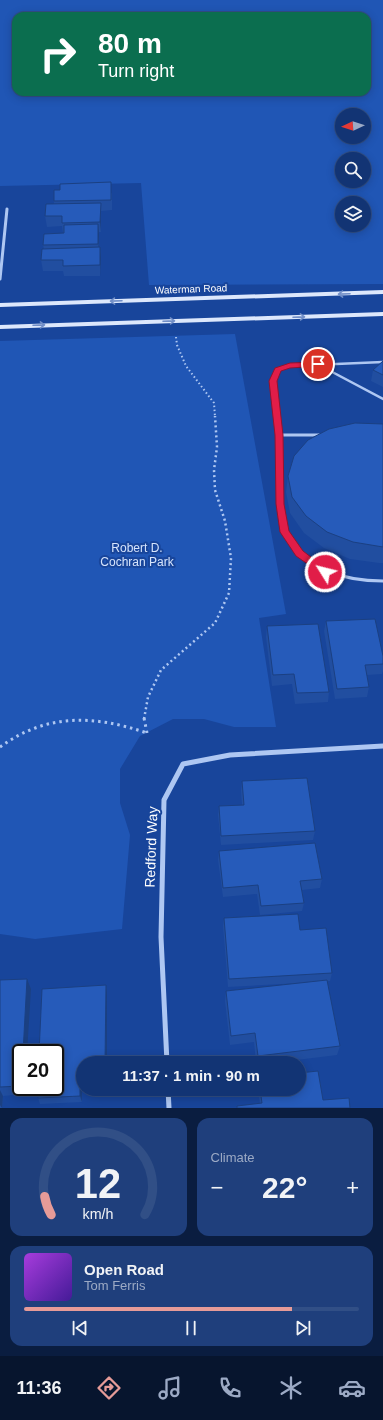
<!DOCTYPE html>
<html lang="en">
<head>
<meta charset="utf-8">
<style>
	:root { --surface:#123474; --page:#1f3f7c; --text:#f1f3f6; --muted:#9caac5; --line:#314f86; --accent:#e69b98 }
	body { margin:0; font-family:Arial,sans-serif; background:var(--page); color:var(--text); height:100vh; display:flex; flex-direction:column; font-size:15px; white-space:nowrap }
	* { box-sizing:border-box; margin:0 }
	p { font-size:13px; color:var(--muted) }
	.icon { flex:none; width:22px; height:22px; fill:none; stroke:currentColor; stroke-width:2; stroke-linecap:round; stroke-linejoin:round }
	.map { position:relative; height:1108px; overflow:hidden }
	.side { display:flex; flex-direction:column; gap:10px; padding:10px; background:#0a1d40; flex:1 }
	.side>* { flex:none }
	.guide { position:absolute; left:12px; top:12px; width:359px; height:84px; border-radius:12px; box-shadow:0 2px 10px #0003,0 0 0 1px var(--line); background:#0b6e4f; color:#fff; overflow:hidden }
	.needle { width:26px; rotate:266deg }
	.fabs { position:absolute; left:335px; top:108px; display:grid; gap:8px }
	.fabs a { display:grid; place-items:center; width:36px; height:36px; border-radius:50%; background:var(--surface); box-shadow:0 2px 10px #0003,0 0 0 1px var(--line); font-size:20px }
	.speed { position:absolute; left:12px; top:1044px; display:flex; gap:8px; font-size:20px; font-weight:700; text-align:center }
	.speed>* { display:grid; place-content:center; width:52px; height:52px; border-radius:50%; background:var(--surface); box-shadow:0 2px 10px #0003,0 0 0 1px var(--line); line-height:1 }
	.speed .limit { border:2px solid #111; border-radius:6px; background:#fff; color:#111 }
	.pin { position:absolute; display:grid; place-items:center; width:34px; height:34px; color:#fff; margin:-17px; border:2px solid #fff; border-radius:50%; box-shadow:0 1px 4px #0007 }
	.me { position:absolute; width:44px; margin:-22px; rotate:306deg; stroke-linejoin:round; filter:drop-shadow(0 0 3px #0008) }
	.turn { display:flex; align-items:center; gap:14px; height:84px; padding:0 20px; font-size:18px }
	.turn .icon { width:52px; height:52px; stroke-width:2.5 }
	.turn b { display:block; font-size:28px; line-height:34px }
	.big { font-size:30px; font-weight:800; line-height:1.1 }
	.side .widget { flex:1; display:flex; flex-direction:column; justify-content:center; gap:6px; min-width:0; padding:0 14px; border-radius:12px; background:var(--page) }
	.side .dial { align-items:center; gap:0 }
	.dial svg { height:104px; overflow:visible; fill:none; stroke:var(--line); stroke-width:7; stroke-linecap:round; text-anchor:middle }
	.dial text { fill:var(--text); stroke:none }
	.song { display:flex; align-items:center; gap:12px }
	.cover { width:48px; height:48px; border-radius:6px; background:linear-gradient(135deg,hsl(280 70% 55%),hsl(260 70% 35%)) }
	.played { height:4px; border-radius:2px; background:linear-gradient(90deg,var(--accent) 80%,var(--line) 80%) }
	.keys { display:flex; justify-content:space-around; direction:ltr }
	.heat { display:flex; justify-content:space-between; align-items:center; font-size:22px; direction:ltr }
	.side .tiles { flex:1; display:grid; gap:10px; grid-template-columns:1fr 1fr }
	.widget:last-child { grid-column:span 2 }
	.trip { position:absolute; left:76px; top:1056px; width:230px; height:40px; border-radius:20px; background:var(--surface); box-shadow:0 2px 10px #0003,0 0 0 1px var(--line); font-weight:800; line-height:40px; text-align:center }
	.menu { display:flex; height:64px; justify-content:space-around; align-items:center; background:#07152e; color:var(--muted) }
	.menu .icon { width:28px; height:28px }
	.menu .active { color:var(--accent) }
	.menu b { font-size:18px; color:var(--text) }
	.map>svg:first-child { display:block }
</style>
</head>
<body>
<div class="map">
<svg width="383" height="1108" viewBox="0 0 383 1108">
	<rect width="100%" height="100%" fill="#18459b"/>
	<g fill="#2056b5" fill-rule="evenodd">
		<path d="M0,0H383V284L149,285L141,183L0,186ZM16,16H367V92H16ZM342,115H364V137H342ZM342,159H364V181H342ZM342,203H364V225H342Z"/>
		<path d="M235,334L286,614L259,618L276,727H234L204,719H173L140,736L120,769V803L130,835L122,929L35,939L0,934V341Z"/>
	</g>
	<g fill="none" stroke-linecap="round" stroke-linejoin="round">
		<path stroke="#aec7f2" stroke-width="2" stroke-dasharray="1.5 2.5" stroke-linecap="butt" d="M176,337L177,345L186,366L214,403L215,417"/>
		<path stroke="#aec7f2" stroke-width="2.5" stroke-dasharray="2 3" stroke-linecap="butt" d="M144,719L148,697L161,670L215,623L229,593L231,558L225,521L215,490L214,470L217,447L215,416"/>
		<g stroke="#aec7f2" stroke-width="3" stroke-dasharray="2.5 4" stroke-linecap="butt">
			<path d="M144,718L147,733"/>
			<path d="M0,747C47,713 94,715 147,733"/>
		</g>
		<g stroke="#aec7f2" stroke-width="2.5">
			<path d="M319,365L383,399"/>
			<path d="M277,417L273,381L278,370L289,366L383,362"/>
		</g>
		<g stroke="#aec7f2" stroke-width="3">
			<path d="M277,416L279,435"/>
			<path d="M319,435H279C279,461 275,509 285,532C301,570 347,581 383,581"/>
		</g>
		<path stroke="#aec7f2" stroke-width="3" d="M0,279L7,209"/>
		<g stroke="#aec7f2" stroke-width="5">
			<path d="M167,1063L161,937L164,800L183,764L230,755L383,746"/>
			<path d="M168,1089L169,1108"/>
		</g>
		<g fill="#dde8fc" fill-rule="evenodd">
			<path d="M383,290V294L0,307V303Z"/>
			<path d="M383,312V316L0,329V325Z"/>
		</g>
	</g>
	<g fill="#214ea0">
		<path d="M112,193V210L101,211V232H99V247H100L101,258L100,276H64L63,271H43L41,260L44,249L43,245L63,233L62,226L47,227L45,216L54,204V201Z"/>
		<path d="M383,361V387L371,381L373,370Z"/>
		<path d="M383,424V563H379L350,559L324,548L304,533L290,513L286,492L288,476Z"/>
		<path d="M326,621L383,656V671L382,674L367,675L369,687L367,697L335,699L324,631Z"/>
		<path d="M267,626L329,692L328,702L295,704L292,684L272,686L266,637Z"/>
		<path d="M242,781L315,831L313,840L221,845L218,815L219,806L242,805L241,791Z"/>
		<path d="M219,851L322,879L320,888L302,890L304,903L302,911L260,915L257,894L223,897L218,860Z"/>
		<path d="M224,918L300,930L332,973L330,981H327L340,1046L337,1055L272,1063H256L254,1042L230,1045L225,1001L226,991L300,983L228,987L223,926Z"/>
		<path d="M0,980L31,989L21,1053V1087H25V1094L3,1096L2,1108H0Z"/>
		<path d="M106,985L107,993V1063H83V1074H82V1102L40,1104L38,1098Z"/>
		<path d="M258,1089H299L323,1100L350,1108H237V1106L260,1104Z"/>
	</g>
	<g fill="#1b4082">
		<path d="M101,203V232L100,222Z"/>
		<path d="M98,224L99,235L98,254Z"/>
		<path d="M100,247L101,258L100,276Z"/>
		<path d="M27,979L31,989L27,1053H23Z"/>
		<path d="M106,985L107,993V1063H105Z"/>
		<path d="M80,1067L82,1074V1102L80,1096Z"/>
		<path d="M22,1087H25V1094Z"/>
		<path d="M0,1090L3,1096L2,1108L0,1105Z"/>
	</g>
	<g fill="#265bba" stroke="#1b4082">
		<path d="M111,182V200L54,201V190H60V184Z"/>
		<path d="M101,203L100,222L62,223V216H45L46,204Z"/>
		<path d="M98,224V244L43,245L44,234L64,233V225Z"/>
		<path d="M100,247V265L63,266V260H41L42,249Z"/>
		<path d="M383,361V375L373,370Z"/>
		<path d="M355,423L383,424V547L353,542L327,532L306,516L292,497L288,476L294,456L308,440L329,429Z"/>
		<path d="M375,619L383,656V664L365,665L369,687L337,689L326,621Z"/>
		<path d="M318,624L329,692L297,693L294,674L273,675L267,626Z"/>
		<path d="M307,778L315,831L221,836L219,806L244,805L242,781Z"/>
		<path d="M315,843L322,879L300,881L304,903L261,906L258,885L223,888L219,851Z"/>
		<path d="M298,914L300,930L326,928L332,973L229,979L224,918Z"/>
		<path d="M27,979L23,1053H21V1086L0,1087V980Z"/>
		<path d="M327,980L340,1046L258,1056L255,1033L231,1036L226,991Z"/>
		<path d="M106,985L105,1063H83V1067H80V1096L38,1098V1087H55V1053H39L42,989Z"/>
		<path d="M318,1071L323,1100L349,1098L350,1108H237V1106L262,1103L260,1089H299V1073Z"/>
	</g>
	<defs><path id="oneway-shaft" d="M-6 0H5M1.5-3L5.5 0L1.5 3" fill="none" stroke-width="1.6" stroke-linecap="round" stroke-linejoin="round"/></defs>
	<g stroke="#718ec7">
		<use href="#oneway-shaft" transform="translate(344 294) rotate(178)"/>
		<use href="#oneway-shaft" transform="translate(116 301) rotate(178)"/>
		<use href="#oneway-shaft" transform="translate(299 317) rotate(-2)"/>
		<use href="#oneway-shaft" transform="translate(169 321) rotate(-2)"/>
		<use href="#oneway-shaft" transform="translate(39 325) rotate(-2)"/>
	</g>
	<path fill="#e11d48" stroke="#92132f" d="M318,362L320,363V366L290,368L281,371L277,381L283,435L284,504L289,531L303,551L328,570V575L325,576L296,556L280,532L276,504L275,435L269,381L275,368L290,363Z"/>
	<g text-anchor="middle" dominant-baseline="central" stroke-width="4" stroke-linejoin="round" paint-order="stroke">
		<g font-size="10" fill="#fff" stroke="#18459b">
			<text transform="translate(191 289) rotate(-2)">Waterman Road</text>
		</g>
		<g font-size="12" fill="#d6e4fc" stroke="#18459b">
			<text x="137" y="548">Robert D.<tspan x="137" dy="14">Cochran Park</tspan></text>
		</g>
		<g font-size="14" fill="#fff" stroke="#18459b">
			<text transform="translate(151 847) rotate(-88)">Redford Way</text>
		</g>
	</g>
</svg>
<div class="fabs">
<a><svg class="needle" viewBox="-14 -14 28 28"><path d="M0-13l5 13h-10z" fill="#e53935"/><path d="M0 13l5-13h-10z" fill="#9caac5"/></svg></a>
<a><svg class="icon" aria-label="search" viewBox="0 0 24 24"><circle cx="10" cy="10" r="6"/><path d="M15 15l6 6"/></svg></a>
<a><svg class="icon" aria-label="layers" viewBox="0 0 24 24"><path d="M12 4l9 5-9 5-9-5zM3 14l9 5 9-5"/></svg></a>
</div>
<div class="speed"><div class="limit">20</div></div>
<div class="pin" style="left:318px;top:364px;background:#d93025"><svg class="icon" aria-label="arrive" viewBox="0 0 24 24"><path d="M6 21V4h12l-3 4 3 4H6"/></svg></div>
<svg class="me" style="left:325px;top:572px" viewBox="-20 -20 40 40"><circle r="17" fill="#e11d48" stroke="#fff" stroke-width="3"/><path d="M0-11L8 9 0 5-8 9z" fill="#fff"/></svg>
<div class="trip">11:37 · 1 min · 90 m</div>
<div class="guide">
<div class="turn"><svg class="icon" aria-label="right" viewBox="0 0 24 24"><path d="M7 20v-9h11M14 6l5 5-5 5"/></svg><div><b>80 m</b>Turn right</div></div>
</div>
</div>
<section class="side">
<div class="tiles">
<div class="widget dial"><svg viewBox="0 0 100 80">
<path d="M14 69A42 42 0 1 1 86 69"/>
<path d="M14 69A42 42 0 0 1 9 55" stroke="#e69b98"/>
<text x="50" y="56" font-size="32" font-weight="700">12</text>
<text x="50" y="72" font-size="11">km/h</text>
</svg></div>
<div class="widget"><p>Climate</p>
<div class="heat"><a>−</a><b class="big">22°</b><a>+</a></div>
</div>
<div class="widget">
<div class="song"><i class="cover"></i><div><b>Open Road</b><p>Tom Ferris</p></div></div>
<div class="played"></div>
<div class="keys"><svg class="icon" aria-label="previous" viewBox="0 0 24 24"><path d="M18 5L8 12l10 7zM5 5v14"/></svg><svg class="icon" aria-label="pause" viewBox="0 0 24 24"><path d="M8 5v14M16 5v14"/></svg><svg class="icon" aria-label="next" viewBox="0 0 24 24"><path d="M6 5l10 7-10 7zM19 5v14"/></svg></div>
</div>
</div>
</section>
<nav class="menu">
<b>11:36</b>
<svg class="icon active" aria-label="directions" viewBox="0 0 24 24"><path d="M12 3l9 9-9 9-9-9zM9 14v-3h6M13 9l2 2-2 2"/></svg>
<svg class="icon" aria-label="music" viewBox="0 0 24 24"><path d="M9 18V5l10-2v13"/><circle cx="6" cy="18" r="3"/><circle cx="16" cy="16" r="3"/></svg>
<svg class="icon" aria-label="phone" viewBox="0 0 24 24"><path d="M5 4h4l2 5-3 2q2 4 5 5l2-3 5 2v4C11 20 4 13 5 4z"/></svg>
<svg class="icon" aria-label="climate" viewBox="0 0 24 24"><path d="M12 3v18M4 7l16 10M4 17L20 7"/></svg>
<svg class="icon" aria-label="car" viewBox="0 0 24 24"><path d="M5 17H2v-5l4-1 3-4h7l3 4 3 1v5h-3M9 17h6M6 11h13"/><circle cx="7" cy="17" r="2"/><circle cx="17" cy="17" r="2"/></svg>
</nav>
</body>
</html>
